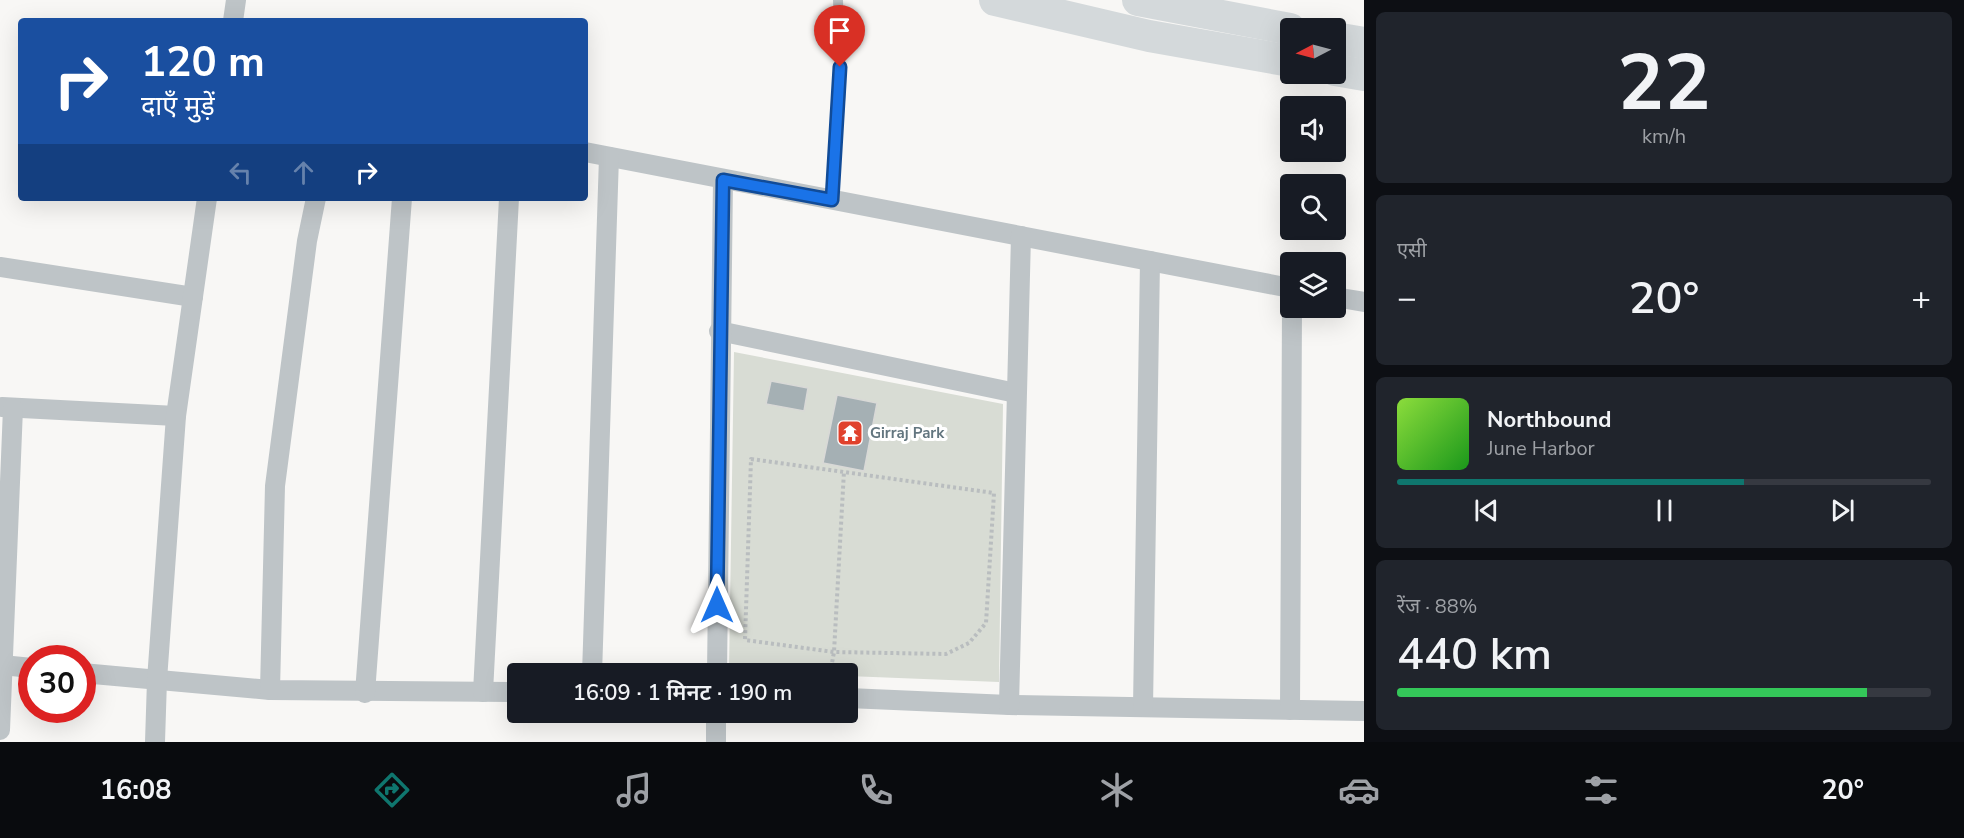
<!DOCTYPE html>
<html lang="hi">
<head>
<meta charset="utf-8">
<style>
	:root { --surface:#171b24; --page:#20242c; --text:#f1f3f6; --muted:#9ea1a6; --line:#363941; --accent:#0f766e }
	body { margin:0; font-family:"Nunito Sans","Noto Sans Devanagari",sans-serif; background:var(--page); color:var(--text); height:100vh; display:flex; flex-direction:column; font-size:22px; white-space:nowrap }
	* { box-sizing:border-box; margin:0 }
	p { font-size:20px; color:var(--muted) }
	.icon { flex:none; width:33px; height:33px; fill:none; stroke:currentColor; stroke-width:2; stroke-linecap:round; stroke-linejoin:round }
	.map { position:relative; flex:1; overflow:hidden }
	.side { display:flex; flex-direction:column; gap:12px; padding:12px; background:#0d0f14; width:600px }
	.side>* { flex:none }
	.guide { position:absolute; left:18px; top:18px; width:570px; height:183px; border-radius:6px; box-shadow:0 6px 24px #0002; background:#1a4fa0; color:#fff; overflow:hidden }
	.needle { width:39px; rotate:264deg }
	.buttons { position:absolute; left:1280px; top:18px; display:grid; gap:12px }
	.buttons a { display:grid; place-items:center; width:66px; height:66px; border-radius:6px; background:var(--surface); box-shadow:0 6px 24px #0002; font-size:30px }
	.speed { position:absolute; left:18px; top:645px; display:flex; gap:12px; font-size:30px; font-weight:700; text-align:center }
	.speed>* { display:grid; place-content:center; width:78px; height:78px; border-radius:50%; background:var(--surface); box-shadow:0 6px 24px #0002; line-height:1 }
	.speed .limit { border:9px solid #d22; background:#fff; color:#111 }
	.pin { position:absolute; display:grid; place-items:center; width:51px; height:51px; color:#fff; margin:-62px -26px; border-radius:50% 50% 50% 0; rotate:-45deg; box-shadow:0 0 6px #0007 }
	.pin .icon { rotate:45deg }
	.me { position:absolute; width:66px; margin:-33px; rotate:0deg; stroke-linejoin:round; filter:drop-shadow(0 0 4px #0008) }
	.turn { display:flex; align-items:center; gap:21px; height:126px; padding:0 24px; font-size:27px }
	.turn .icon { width:78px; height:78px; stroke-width:2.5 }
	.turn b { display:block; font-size:42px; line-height:51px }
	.lanes { display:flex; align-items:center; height:57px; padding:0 24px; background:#0003; justify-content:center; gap:30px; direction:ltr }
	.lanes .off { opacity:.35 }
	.big { font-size:45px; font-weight:600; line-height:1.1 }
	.side .card { flex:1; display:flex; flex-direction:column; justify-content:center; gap:9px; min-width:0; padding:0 21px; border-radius:9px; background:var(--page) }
	.side .dial { align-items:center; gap:0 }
	.dial b { font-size:78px; line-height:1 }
	.song { display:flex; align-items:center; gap:18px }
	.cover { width:72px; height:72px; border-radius:9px; background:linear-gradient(135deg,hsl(90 70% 55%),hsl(120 70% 35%)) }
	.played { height:6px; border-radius:3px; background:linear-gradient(90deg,var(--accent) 65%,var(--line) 65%) }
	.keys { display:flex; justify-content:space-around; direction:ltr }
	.heat { display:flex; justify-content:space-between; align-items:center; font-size:33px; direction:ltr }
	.charge { height:9px; border-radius:4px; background:linear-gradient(90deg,#34c759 88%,var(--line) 0) }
	.trip { position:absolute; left:507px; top:663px; width:351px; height:60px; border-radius:6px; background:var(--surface); box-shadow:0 6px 24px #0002; font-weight:600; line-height:60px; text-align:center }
	.tabs { display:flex; height:96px; justify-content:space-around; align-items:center; background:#090b0e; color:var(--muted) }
	.tabs .icon { width:42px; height:42px }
	.tabs .current { color:var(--accent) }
	.tabs b { font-size:27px; color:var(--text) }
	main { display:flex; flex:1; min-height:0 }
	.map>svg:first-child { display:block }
</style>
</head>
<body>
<main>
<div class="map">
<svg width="1364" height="742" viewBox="0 0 1364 742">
	<rect width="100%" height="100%" fill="#f8f7f5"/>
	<path fill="#d8dcd4" d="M734,352L1003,404L999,682L848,676V674L729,671Z"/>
	<g fill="#a5b0b4" stroke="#d9d9d7" stroke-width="1.5">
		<path d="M771,381L808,388L804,411L766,404Z"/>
		<path d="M837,395L877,403L864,471L823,463Z"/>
	</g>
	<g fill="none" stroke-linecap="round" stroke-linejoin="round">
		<g stroke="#b9bdbf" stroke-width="4" stroke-dasharray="3 3" stroke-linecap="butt">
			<path d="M751,459L994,493L986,623L969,643L946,654L834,652L745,640Z"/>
			<path d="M830,674L834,652L844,471"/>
		</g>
		<path stroke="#bec4c7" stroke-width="10" d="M832,200L841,89L838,0"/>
		<g stroke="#bec4c7" stroke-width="20">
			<path d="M233,21L236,0"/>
			<path d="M585,152L1290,288"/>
			<path d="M0,267L193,297"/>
			<path d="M1335,297L1364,302"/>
			<path d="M719,331L1016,393"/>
			<path d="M2,407L176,416"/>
			<path d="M2,665L32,668"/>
			<path d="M82,673L270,690L518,692"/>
			<path d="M592,674L609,157"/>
			<path d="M717,674L723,180"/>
			<path d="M270,690L275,486L307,241L316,198"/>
			<path d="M483,692L509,198"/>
			<path d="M365,693L402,198"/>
			<path d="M848,698L1009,705L1364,711"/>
			<path d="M1009,705L1021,236"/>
			<path d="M1143,707L1150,261"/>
			<path d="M1290,710L1292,308"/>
			<path d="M0,730L13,408"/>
			<path d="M155,742L157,680L176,416L207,198"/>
			<path d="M716,742V712"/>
		</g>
		<g stroke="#d4d9db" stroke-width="32">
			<path d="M995,0L1149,36L1290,61"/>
			<path d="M1138,0L1290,29"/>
			<path d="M1335,38L1364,43"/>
			<path d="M1335,70L1364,75"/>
		</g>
	</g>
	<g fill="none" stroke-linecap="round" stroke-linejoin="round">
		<g stroke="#114b97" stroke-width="15">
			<path id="route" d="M717,605L723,180L832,200L840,67"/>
		</g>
		<use href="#route" stroke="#1a73e8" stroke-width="10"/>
	</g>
	<defs>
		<g id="temple-square" transform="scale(1.35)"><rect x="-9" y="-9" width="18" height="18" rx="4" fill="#e0412c" stroke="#fff"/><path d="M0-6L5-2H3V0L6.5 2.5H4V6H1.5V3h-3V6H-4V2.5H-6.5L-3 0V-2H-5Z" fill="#fff"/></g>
	</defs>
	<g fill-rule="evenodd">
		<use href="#temple-square" x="850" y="433"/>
	</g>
	<g text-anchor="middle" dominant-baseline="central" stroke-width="6" stroke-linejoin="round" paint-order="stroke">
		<g font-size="15" font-weight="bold" fill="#63767f" stroke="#fff" text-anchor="start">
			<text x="870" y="433">Girraj Park</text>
		</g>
	</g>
</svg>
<div class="buttons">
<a><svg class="needle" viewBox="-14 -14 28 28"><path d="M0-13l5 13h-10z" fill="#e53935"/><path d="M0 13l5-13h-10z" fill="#9ea1a6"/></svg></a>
<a><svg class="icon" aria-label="sound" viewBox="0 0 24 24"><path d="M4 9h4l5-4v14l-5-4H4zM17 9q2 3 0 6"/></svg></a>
<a><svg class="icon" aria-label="search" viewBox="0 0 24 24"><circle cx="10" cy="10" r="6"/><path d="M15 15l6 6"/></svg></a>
<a><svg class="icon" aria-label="layers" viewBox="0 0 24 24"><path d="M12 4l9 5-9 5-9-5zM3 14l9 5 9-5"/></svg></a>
</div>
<div class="speed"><div class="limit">30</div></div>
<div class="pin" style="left:840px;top:67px;background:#d93025"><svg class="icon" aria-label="arrive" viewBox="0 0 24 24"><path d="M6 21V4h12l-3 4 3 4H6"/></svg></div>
<svg class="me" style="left:717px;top:605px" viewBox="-20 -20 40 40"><path d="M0-17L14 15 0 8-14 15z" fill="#1a73e8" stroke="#fff" stroke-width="4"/></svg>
<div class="trip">16:09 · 1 मिनट · 190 m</div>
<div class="guide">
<div class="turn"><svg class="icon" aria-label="right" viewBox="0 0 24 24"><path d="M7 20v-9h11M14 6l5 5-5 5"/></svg><div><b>120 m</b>दाएँ मुड़ें</div></div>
<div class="lanes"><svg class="icon off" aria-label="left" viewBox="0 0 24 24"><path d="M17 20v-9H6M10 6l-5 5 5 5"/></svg><svg class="icon off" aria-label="ahead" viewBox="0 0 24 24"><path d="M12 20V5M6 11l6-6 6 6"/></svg><svg class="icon" aria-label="right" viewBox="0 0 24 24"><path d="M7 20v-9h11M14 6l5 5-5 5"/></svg></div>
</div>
</div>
<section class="side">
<div class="card dial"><b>22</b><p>km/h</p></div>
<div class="card"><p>एसी</p>
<div class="heat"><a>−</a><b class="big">20°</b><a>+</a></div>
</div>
<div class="card">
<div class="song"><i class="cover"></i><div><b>Northbound</b><p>June Harbor</p></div></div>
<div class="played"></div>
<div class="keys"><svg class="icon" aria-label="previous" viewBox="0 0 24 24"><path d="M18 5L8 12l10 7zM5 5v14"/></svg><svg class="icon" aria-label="pause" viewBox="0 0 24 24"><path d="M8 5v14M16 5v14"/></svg><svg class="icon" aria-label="next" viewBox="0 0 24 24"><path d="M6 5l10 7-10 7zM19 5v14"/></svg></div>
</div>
<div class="card"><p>रेंज · 88%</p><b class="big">440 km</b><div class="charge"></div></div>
</section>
</main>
<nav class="tabs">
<b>16:08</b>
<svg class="icon current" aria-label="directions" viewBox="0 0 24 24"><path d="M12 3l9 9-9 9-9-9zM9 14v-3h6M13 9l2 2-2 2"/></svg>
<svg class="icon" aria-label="music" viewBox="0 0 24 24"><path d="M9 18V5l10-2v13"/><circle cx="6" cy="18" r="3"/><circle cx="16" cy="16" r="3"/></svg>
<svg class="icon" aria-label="phone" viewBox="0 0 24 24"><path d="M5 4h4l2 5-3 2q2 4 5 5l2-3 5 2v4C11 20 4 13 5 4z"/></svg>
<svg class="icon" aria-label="climate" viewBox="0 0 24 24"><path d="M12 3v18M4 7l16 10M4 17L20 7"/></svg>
<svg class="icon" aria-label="car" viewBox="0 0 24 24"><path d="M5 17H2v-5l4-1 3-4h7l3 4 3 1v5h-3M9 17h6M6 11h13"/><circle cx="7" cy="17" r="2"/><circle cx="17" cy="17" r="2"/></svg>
<svg class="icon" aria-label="filters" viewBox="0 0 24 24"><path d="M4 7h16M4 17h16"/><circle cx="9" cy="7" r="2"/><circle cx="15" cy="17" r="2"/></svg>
<b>20°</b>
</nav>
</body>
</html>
